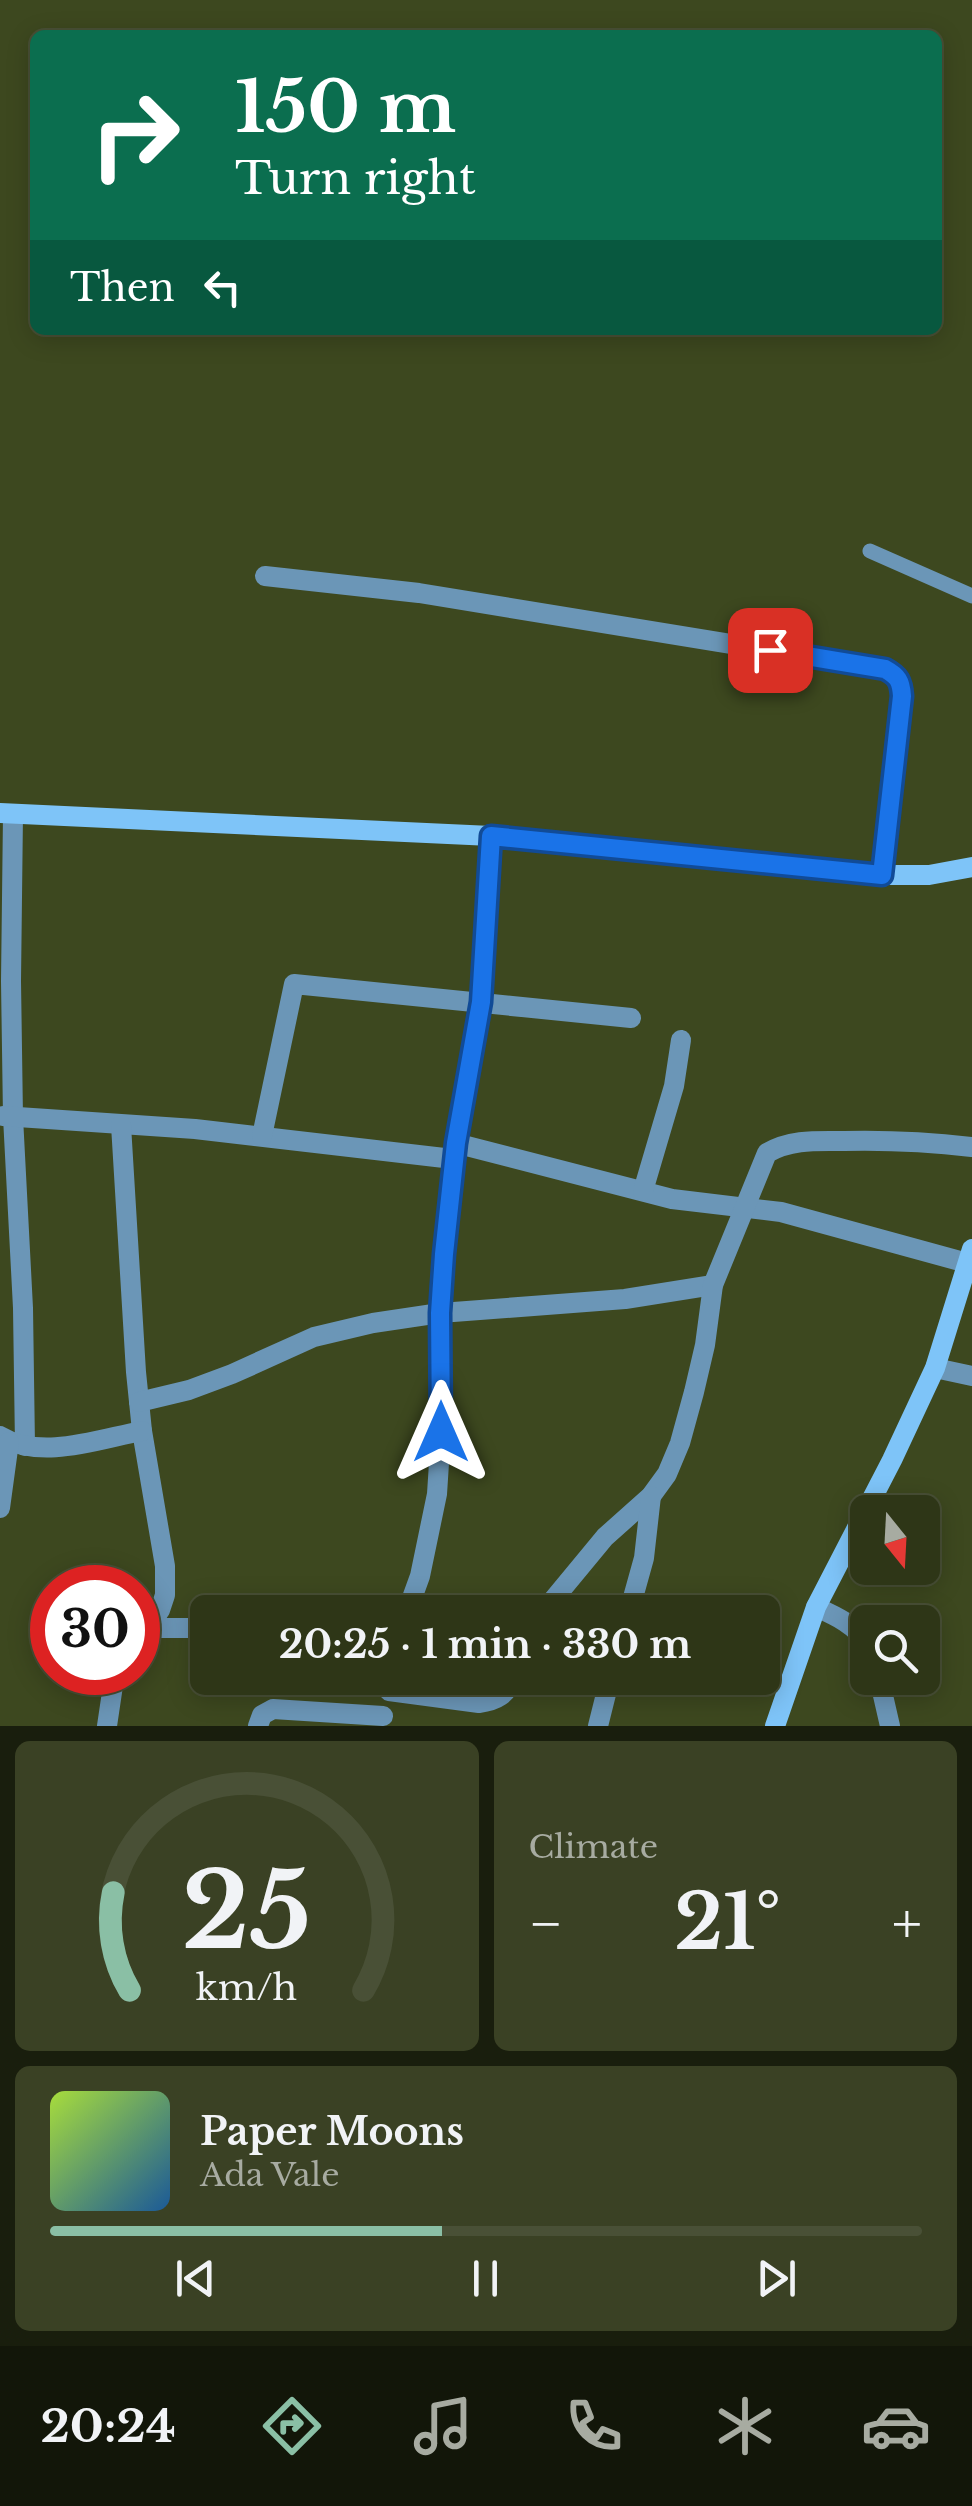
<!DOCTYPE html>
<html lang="en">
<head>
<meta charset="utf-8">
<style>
	:root { --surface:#2e3617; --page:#3a4124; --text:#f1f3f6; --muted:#a7aba1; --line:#495036; --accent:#8abfa5 }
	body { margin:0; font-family:"Libre Baskerville",serif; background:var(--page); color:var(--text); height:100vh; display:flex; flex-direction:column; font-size:38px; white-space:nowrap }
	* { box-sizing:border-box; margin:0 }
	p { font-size:32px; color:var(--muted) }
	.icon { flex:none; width:55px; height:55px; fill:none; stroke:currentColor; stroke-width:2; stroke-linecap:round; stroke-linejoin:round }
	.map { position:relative; height:1726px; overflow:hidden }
	.panel { display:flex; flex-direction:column; gap:15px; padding:15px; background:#191e0d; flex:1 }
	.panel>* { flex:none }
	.top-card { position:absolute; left:30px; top:30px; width:912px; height:305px; border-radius:15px; box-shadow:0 5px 25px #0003,0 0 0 2px var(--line); background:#0b6e4f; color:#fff; overflow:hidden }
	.needle { width:65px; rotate:162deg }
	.tools { position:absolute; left:850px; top:1495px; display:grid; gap:20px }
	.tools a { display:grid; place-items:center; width:90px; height:90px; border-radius:15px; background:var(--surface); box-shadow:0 5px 25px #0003,0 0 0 2px var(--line); font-size:50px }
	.speed { position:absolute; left:30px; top:1565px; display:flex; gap:20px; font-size:50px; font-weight:700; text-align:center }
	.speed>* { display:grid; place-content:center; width:130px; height:130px; border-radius:50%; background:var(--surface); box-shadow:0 5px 25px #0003,0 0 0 2px var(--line); line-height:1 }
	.speed .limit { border:15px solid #d22; background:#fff; color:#111 }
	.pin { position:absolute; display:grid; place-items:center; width:85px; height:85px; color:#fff; margin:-42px; border-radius:20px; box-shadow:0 5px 15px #0006 }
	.me { position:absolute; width:110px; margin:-55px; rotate:0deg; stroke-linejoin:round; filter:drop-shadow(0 0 8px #0008) }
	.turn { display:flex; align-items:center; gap:35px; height:210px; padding:0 40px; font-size:45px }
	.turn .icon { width:130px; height:130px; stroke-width:2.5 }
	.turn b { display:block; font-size:70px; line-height:85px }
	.then { display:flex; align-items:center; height:95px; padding:0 40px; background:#0003; gap:20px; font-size:38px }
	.big { font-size:75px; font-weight:700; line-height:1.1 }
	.panel .tile { flex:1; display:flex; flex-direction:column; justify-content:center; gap:15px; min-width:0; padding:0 35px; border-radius:15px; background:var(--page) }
	.panel .dial { align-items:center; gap:0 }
	.dial svg { height:260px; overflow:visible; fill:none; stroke:var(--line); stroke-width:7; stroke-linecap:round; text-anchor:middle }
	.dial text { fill:var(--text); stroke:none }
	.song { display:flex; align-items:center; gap:30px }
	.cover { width:120px; height:120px; border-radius:15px; background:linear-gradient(135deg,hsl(80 70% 55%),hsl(210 70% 35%)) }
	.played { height:10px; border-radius:5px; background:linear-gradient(90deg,var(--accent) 45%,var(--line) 45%) }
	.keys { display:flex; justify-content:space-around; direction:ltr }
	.heat { display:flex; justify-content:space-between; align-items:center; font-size:55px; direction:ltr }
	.panel .tiles { flex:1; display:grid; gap:15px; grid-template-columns:1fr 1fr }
	.tile:last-child { grid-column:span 2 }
	.trip { position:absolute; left:190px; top:1595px; width:590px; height:100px; border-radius:15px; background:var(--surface); box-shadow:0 5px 25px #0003,0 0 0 2px var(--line); font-weight:700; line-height:100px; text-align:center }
	.menu { display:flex; height:160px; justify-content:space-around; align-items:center; background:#121609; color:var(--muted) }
	.menu .icon { width:70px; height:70px }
	.menu .active { color:var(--accent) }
	.menu b { font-size:45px; color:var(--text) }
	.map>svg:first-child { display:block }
</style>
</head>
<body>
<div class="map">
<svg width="972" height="1726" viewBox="0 0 972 1726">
	<rect width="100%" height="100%" fill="#3d481f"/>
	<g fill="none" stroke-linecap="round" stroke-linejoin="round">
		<path stroke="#6b96b7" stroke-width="15" d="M870,551L972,596"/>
		<g stroke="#6b96b7" stroke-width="20">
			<path d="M265,576L419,593L885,669C898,676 901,681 903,696L882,875"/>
			<path d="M13,814L11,981L13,1117L23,1308L25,1446"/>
			<path d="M3,1116L195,1129L453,1159"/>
			<path d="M121,1125L136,1372L142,1431L165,1566V1595L160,1610L150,1625L138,1636"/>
			<path d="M262,1136L294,984L631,1018"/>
			<path d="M455,1143L672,1199L781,1212L967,1263"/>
			<path d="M643,1191L674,1086L681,1040"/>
			<path d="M935,1368L972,1376"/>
			<path d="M139,1402L189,1390L232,1374L314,1337L373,1323L440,1313L625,1299L713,1285"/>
			<path d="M0,1436C41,1461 99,1439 142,1431"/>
			<path d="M0,1508L9,1442"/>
			<path d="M816,1607C836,1616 856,1625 868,1645"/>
			<path d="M301,1612L328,1608L410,1604"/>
			<path d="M407,1612L420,1576L437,1494L441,1432L440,1313L444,1254L455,1143L481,1002L491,836"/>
			<path d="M543,1612L605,1537L651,1496L667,1474L680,1443L694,1392L705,1345L713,1285L767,1153C791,1139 817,1141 844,1141C888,1140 929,1142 972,1147"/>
			<path d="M629,1612L644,1558L651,1496"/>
			<path d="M150,1625L162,1628H208"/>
			<path d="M879,1678L890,1726"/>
			<path d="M389,1691L479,1703C496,1701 507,1695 513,1678"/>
			<path d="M107,1726L115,1672"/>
			<path d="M258,1726L262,1715L273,1709L383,1716"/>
			<path d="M598,1726L610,1678"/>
		</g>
		<g stroke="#7ec4f8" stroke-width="20">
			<path d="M0,813L491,836L882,875H929L972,867"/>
			<path d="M775,1726L816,1607L892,1460L935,1368L972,1249"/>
		</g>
	</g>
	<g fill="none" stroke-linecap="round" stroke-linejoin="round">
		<g stroke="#114b97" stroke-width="25">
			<path id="route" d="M441,1432L440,1313L444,1254L456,1143L481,1002L491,836L882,875L902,696C901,681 898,676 885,669L770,650"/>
		</g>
		<use href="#route" stroke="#1a73e8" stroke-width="18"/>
	</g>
</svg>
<div class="tools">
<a><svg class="needle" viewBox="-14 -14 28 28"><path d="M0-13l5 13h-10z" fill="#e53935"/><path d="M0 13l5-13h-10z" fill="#a7aba1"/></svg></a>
<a><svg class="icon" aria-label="search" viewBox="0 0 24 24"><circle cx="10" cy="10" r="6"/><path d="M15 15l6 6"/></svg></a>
</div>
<div class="speed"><div class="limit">30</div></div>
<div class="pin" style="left:770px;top:650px;background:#d93025"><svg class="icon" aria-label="arrive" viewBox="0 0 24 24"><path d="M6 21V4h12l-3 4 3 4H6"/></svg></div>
<svg class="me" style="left:441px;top:1432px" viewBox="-20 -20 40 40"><path d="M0-17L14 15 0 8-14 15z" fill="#1a73e8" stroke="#fff" stroke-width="4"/></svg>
<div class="trip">20:25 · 1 min · 330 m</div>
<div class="top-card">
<div class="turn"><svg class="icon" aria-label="right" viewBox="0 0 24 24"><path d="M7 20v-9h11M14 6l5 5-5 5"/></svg><div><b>150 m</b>Turn right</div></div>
<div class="then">Then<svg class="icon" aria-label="left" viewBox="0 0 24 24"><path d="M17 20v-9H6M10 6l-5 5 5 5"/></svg></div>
</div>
</div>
<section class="panel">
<div class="tiles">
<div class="tile dial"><svg viewBox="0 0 100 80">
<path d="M14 69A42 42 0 1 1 86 69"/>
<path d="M14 69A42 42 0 0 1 9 39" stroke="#8abfa5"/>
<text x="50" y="56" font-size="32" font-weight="700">25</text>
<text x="50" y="72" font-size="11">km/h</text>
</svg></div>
<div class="tile"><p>Climate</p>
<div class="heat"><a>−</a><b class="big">21°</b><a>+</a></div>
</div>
<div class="tile">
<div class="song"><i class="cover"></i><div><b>Paper Moons</b><p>Ada Vale</p></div></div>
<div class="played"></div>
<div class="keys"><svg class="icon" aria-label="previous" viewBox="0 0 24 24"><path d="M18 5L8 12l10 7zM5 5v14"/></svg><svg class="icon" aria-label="pause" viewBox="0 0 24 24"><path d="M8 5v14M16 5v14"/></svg><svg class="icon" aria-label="next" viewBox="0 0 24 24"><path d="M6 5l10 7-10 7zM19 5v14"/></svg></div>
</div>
</div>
</section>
<nav class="menu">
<b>20:24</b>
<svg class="icon active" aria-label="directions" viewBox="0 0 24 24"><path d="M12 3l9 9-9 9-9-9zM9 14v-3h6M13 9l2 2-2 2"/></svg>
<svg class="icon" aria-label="music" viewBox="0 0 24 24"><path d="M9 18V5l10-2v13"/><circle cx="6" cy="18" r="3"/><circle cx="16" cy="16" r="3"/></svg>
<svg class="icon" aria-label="phone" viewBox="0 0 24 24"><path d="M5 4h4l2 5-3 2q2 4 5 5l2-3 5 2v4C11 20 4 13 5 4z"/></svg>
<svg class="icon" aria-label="climate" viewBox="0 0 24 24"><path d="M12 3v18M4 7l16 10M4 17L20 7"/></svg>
<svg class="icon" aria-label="car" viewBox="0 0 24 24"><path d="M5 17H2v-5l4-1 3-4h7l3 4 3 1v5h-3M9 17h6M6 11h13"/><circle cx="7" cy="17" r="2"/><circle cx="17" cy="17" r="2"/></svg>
</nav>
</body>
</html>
